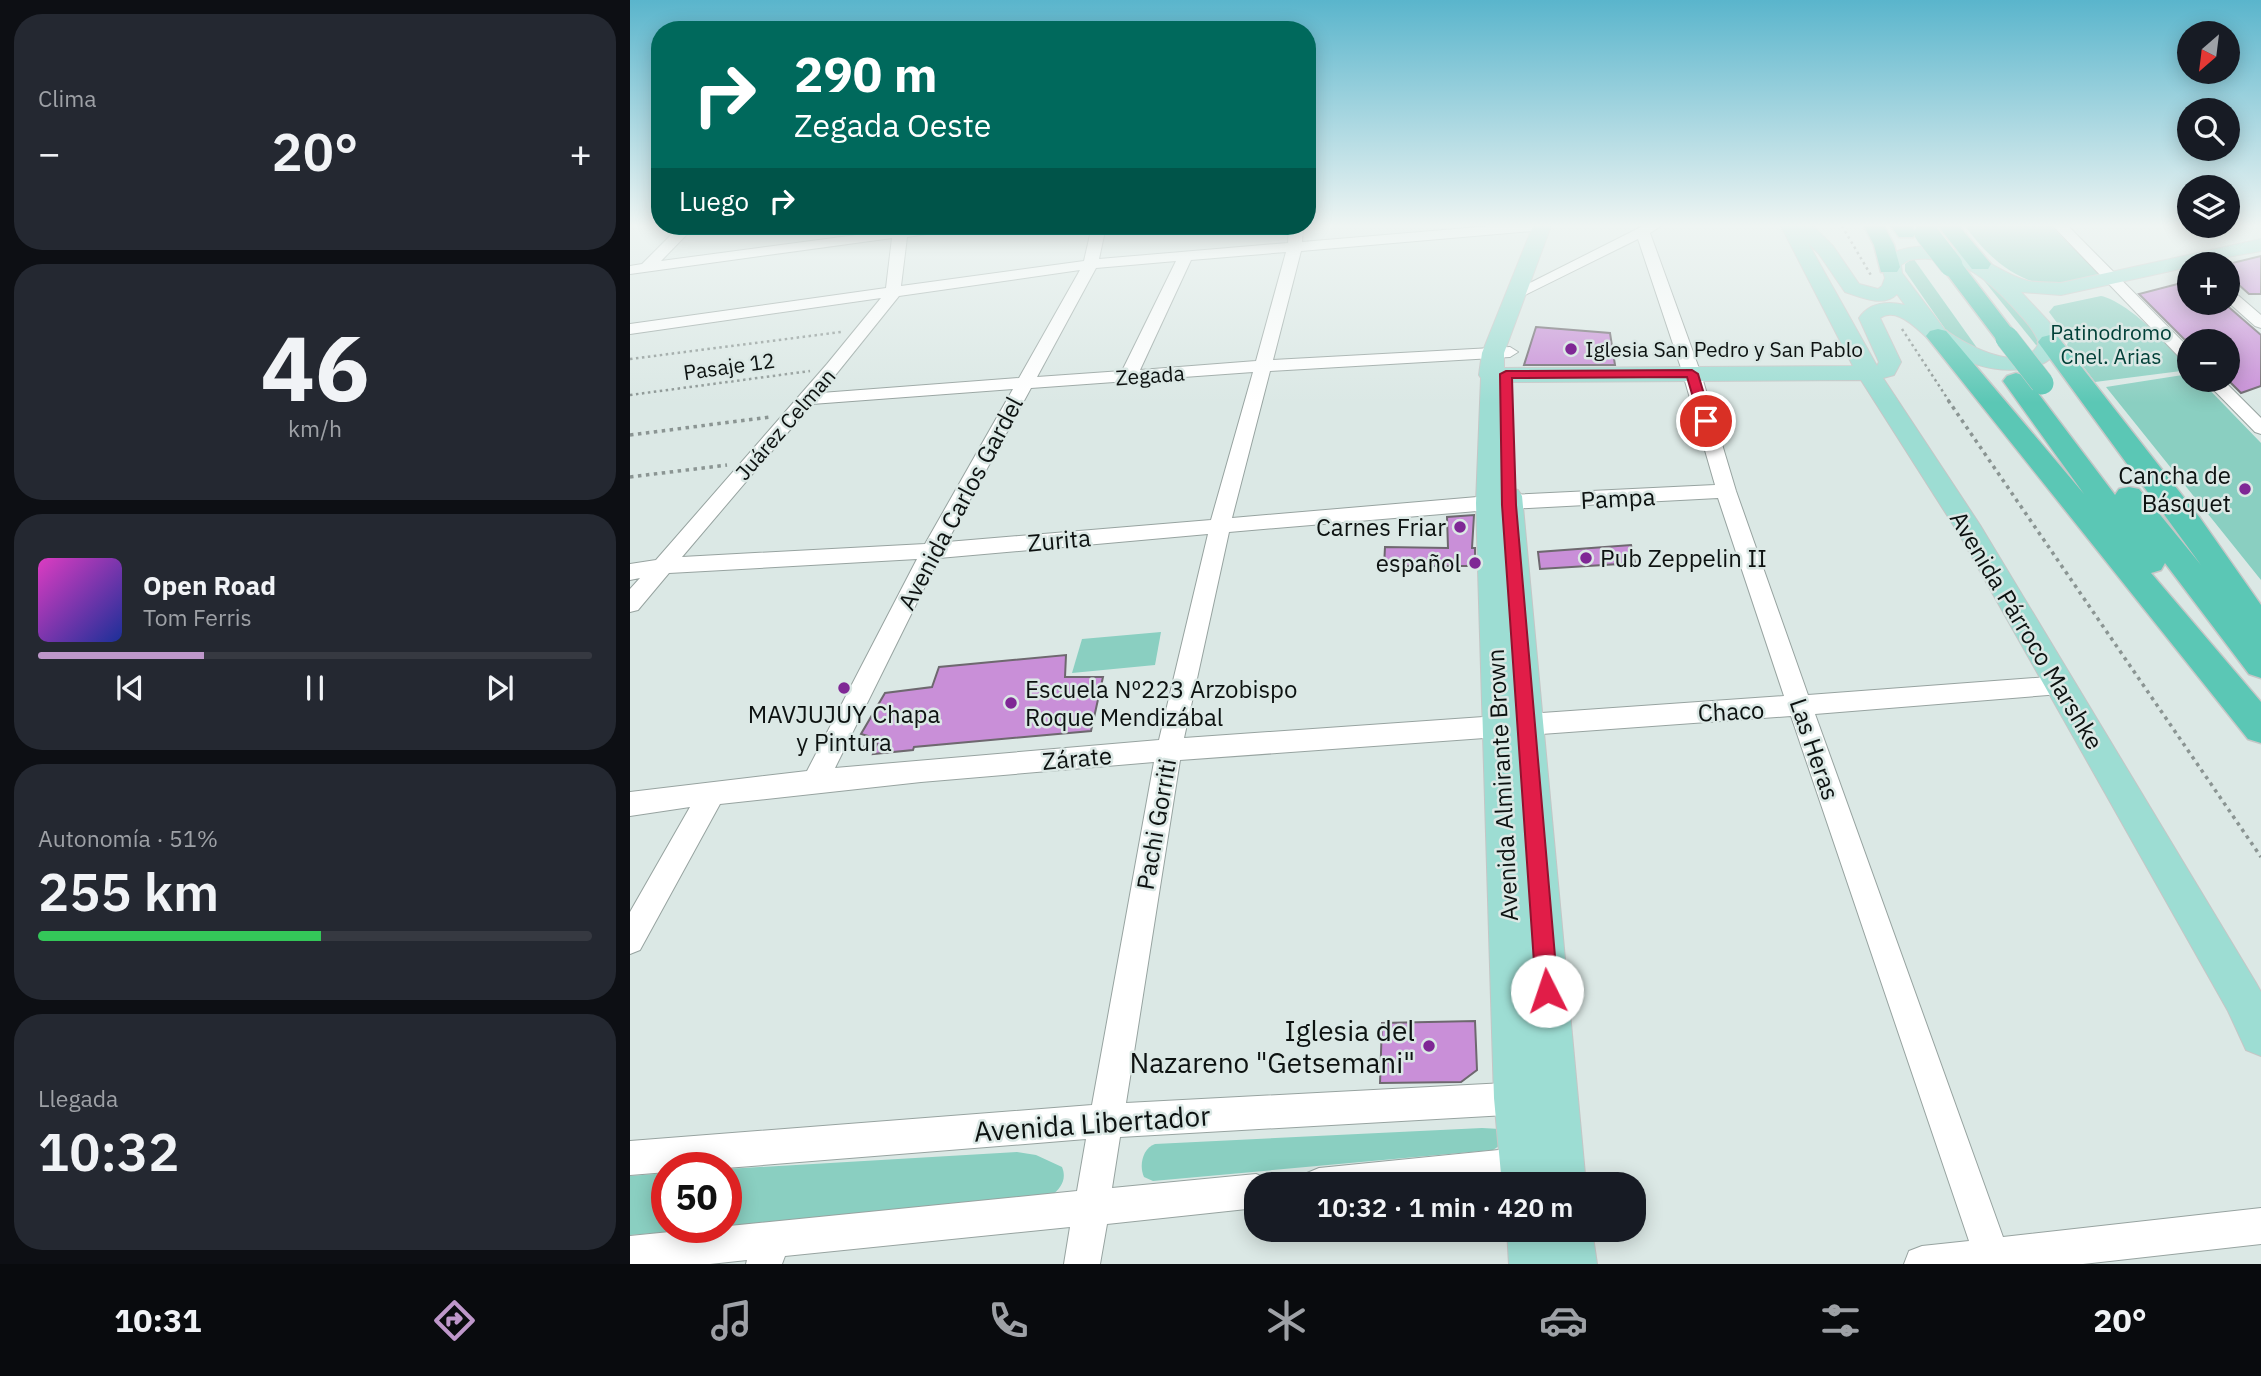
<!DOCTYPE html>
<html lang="es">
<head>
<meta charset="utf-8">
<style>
	:root { --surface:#171b24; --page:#242831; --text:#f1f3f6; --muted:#9ea1a6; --line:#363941; --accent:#be97ca }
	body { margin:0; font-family:"IBM Plex Sans",sans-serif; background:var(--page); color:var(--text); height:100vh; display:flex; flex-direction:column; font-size:26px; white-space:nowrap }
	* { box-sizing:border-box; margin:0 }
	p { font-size:23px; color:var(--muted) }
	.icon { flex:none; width:38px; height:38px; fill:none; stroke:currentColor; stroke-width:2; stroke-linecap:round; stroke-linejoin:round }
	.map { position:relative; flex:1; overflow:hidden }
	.panel { display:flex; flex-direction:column; gap:14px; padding:14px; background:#0d0f14; width:630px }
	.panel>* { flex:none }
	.banner { position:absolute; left:21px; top:21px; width:665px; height:214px; border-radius:28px; box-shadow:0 4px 18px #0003; background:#00695c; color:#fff; overflow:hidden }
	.needle { width:46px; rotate:208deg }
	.buttons { position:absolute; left:1547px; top:21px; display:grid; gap:14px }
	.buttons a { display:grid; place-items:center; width:63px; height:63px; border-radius:50%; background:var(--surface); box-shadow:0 4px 18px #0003; font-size:35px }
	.speed { position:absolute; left:21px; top:1152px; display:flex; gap:14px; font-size:35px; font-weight:700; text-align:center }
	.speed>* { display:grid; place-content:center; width:91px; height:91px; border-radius:50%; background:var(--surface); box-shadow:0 4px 18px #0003; line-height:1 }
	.speed .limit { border:10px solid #d22; background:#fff; color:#111 }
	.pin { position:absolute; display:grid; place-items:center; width:60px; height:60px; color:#fff; margin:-30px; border:4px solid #fff; border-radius:50%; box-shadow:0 2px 7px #0007 }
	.me { position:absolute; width:77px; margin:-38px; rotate:356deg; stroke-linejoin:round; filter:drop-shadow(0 0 5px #0008) }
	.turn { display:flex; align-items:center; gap:24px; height:147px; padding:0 28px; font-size:32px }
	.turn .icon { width:91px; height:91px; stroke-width:2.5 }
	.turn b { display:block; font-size:49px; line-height:60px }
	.then { display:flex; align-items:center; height:66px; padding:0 28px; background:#0003; gap:14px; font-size:26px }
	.big { font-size:52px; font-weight:600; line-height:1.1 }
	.panel .tile { flex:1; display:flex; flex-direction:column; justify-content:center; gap:10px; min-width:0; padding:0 24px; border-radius:28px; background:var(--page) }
	.panel .dial { align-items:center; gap:0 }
	.dial b { font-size:91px; line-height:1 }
	.song { display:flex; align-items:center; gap:21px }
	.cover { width:84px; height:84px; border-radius:10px; background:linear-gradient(135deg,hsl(310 70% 55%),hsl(230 70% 35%)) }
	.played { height:7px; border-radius:4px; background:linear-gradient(90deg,var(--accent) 30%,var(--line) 30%) }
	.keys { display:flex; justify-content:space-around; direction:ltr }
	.heat { display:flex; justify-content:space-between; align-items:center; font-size:38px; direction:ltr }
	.charge { height:10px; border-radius:5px; background:linear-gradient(90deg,#34c759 51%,var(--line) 0) }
	.trip { position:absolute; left:614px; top:1172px; width:402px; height:70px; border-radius:28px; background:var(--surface); box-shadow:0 4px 18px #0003; font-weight:600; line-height:70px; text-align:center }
	.dock { display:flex; height:112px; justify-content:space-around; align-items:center; background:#090b0e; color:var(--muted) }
	.dock .icon { width:49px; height:49px }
	.dock .active { color:var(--accent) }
	.dock b { font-size:32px; color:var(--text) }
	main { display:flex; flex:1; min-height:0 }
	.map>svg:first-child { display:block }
</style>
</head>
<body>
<main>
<section class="panel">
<div class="tile"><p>Clima</p>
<div class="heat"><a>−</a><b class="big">20°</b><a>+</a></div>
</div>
<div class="tile dial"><b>46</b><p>km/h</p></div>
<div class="tile">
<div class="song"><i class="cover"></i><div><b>Open Road</b><p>Tom Ferris</p></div></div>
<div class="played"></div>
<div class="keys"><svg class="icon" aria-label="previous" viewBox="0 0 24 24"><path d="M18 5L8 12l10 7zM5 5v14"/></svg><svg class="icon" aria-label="pause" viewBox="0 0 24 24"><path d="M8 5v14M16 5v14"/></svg><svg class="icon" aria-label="next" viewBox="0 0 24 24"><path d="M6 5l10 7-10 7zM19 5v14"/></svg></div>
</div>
<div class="tile"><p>Autonomía · 51%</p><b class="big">255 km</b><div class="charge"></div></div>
<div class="tile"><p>Llegada</p><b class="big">10:32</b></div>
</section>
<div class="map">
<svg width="1631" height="1264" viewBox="0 0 1631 1264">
	<rect width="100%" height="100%" fill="#dbe8e5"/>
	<g fill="#8acfc1">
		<path d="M1335,226H1421L1471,276C1456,279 1438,285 1422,285C1386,283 1356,255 1335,226Z"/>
		<path d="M1283,258L1350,352L1320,336L1275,271V264Z"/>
		<path d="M1343,267L1396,317L1412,344L1406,345Z"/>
		<path d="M1471,296C1497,301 1545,349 1559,370L1465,382L1437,345L1439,339L1419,312L1424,306Z"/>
		<path d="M1559,374V380H1570L1631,443V580L1476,387Z"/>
		<path d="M531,632L525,665L442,673L452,639Z"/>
		<path d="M852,1128L870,1129L869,1146L863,1150L523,1181L514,1177C509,1166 512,1149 525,1144Z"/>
		<path d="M387,1152L406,1155L432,1167C437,1179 431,1188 422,1195L149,1223L0,1235V1176L37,1173V1227H96V1169Z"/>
	</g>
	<g fill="#c98fd8" stroke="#6e686f" stroke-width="2">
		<path d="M1631,256V294H1619L1598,275V264Z"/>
		<path d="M1559,281V303H1594L1631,335V386L1611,393L1598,380V341H1556L1509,294Z"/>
		<path d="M906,327L980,333L985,365H894Z"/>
		<path d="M844,515L842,548H845V566H754L755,547L818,548L817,517Z"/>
		<path d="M1001,545L1005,563L910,569L908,552Z"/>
		<path d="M436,655L435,677H473L461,731L284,747L283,750L243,754L247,744L234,747L238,736L231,734L255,693L302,687L309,667Z"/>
		<path d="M845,1021L847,1070L831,1082L750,1083L752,1023Z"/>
	</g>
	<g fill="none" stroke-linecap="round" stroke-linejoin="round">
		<g stroke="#97a3a0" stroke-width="2">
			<g id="minor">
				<path d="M50,226H65L31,261L264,230V226H330L323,230L277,237L271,286L454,261L462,226H476L469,259L658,243L659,226H673L672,242L861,226H921L914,230L671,251L643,360L880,347L888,352L880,357L640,371L602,518L859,496L1085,485L1053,374L1008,239L893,296L888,298L880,293L1013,226H1031L1020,233L1071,374L1106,491L1178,695L1431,676L1439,678L1443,685L1439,692L1431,694L1185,714L1373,1237L1631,1208V1244L1453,1264H1274L1279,1251L1292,1246L1339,1241L1161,716L550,760L496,1103L894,1082L906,1086L910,1098L906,1110L894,1114L490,1137L482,1188L626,1174L638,1179L641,1185H626V1208L477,1224L470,1264H434L440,1227L155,1256L152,1264H116L117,1260L80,1264H0V1236L447,1191L456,1139L96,1168L37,1167V1172L0,1175V1141L462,1105L524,762L291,782L90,804L10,950L0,954V912L60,807L0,816V792L177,771L287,559L39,573L8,610L0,612V589L10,578L0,580V564L26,560L197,364L251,298L0,334V324L256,288L262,238L0,274V266L12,264ZM656,252L626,361L510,370L561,260ZM546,261L492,371L407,377L466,268ZM450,270L389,378L191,393L269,296ZM623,372L581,520L317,542L401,388ZM383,389L295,544L52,557L182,404ZM1088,498L1154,696L554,738L599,532L859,510ZM578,534L529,740L205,768L309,558Z"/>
				<path d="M1423,226H1438L1559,348V362L1553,361Z"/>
				<path d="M1598,289L1603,291L1631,315V328L1625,326L1598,302Z"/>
				<path d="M1574,380H1593L1631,418V434L1625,432Z"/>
				<path d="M899,1147L911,1152L916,1164L911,1176L899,1181L864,1185H672L677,1173L689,1168Z"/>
			</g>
		</g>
		<g stroke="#c5c6c6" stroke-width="2">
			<g id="major">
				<path d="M903,226H921L874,353V368L1223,366L1151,226H1183L1203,246L1229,284L1248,289L1252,286L1255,278L1251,264C1270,238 1318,246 1344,256C1363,263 1378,276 1398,281C1408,283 1421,282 1431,283L1631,239V251L1559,264V267L1431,295L1391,292L1419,322L1431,342C1425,358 1415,365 1399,368C1364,375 1328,361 1301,341C1291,333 1282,322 1270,317C1263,314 1256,314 1250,318L1271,362L1264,375L1253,378L1350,525L1626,983L1631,992V1056L1616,1050L1598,1011L1329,534L1231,380L874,382L872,489L879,488L888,490L892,496L956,1185H872L864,1098L846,503L851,378L849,375L852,353ZM1178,243L1189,254L1215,292C1231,297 1253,308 1267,294L1275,305C1257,301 1240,302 1229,318L1249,362L1247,366ZM1279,260C1325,253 1354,275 1383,307C1393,318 1403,328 1409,342C1396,378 1334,344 1315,330L1272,273L1271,265Z"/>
				<path d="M877,1230H962L967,1264H879Z"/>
			</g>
		</g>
		<g stroke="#c5c6c6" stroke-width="3">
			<g id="highway">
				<path d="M1234,226H1254L1264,245L1270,267L1267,272H1251L1244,245Z"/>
				<path d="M1261,226H1282L1286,233L1283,237H1269Z"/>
				<path d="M1308,226H1329L1361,264L1358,269H1342Z"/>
				<path d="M1321,259L1329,260L1385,333L1389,338L1385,343H1369L1310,265L1313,260Z"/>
				<path d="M1308,329L1316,331L1454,494L1373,381L1377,376L1386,373L1395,376L1485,495L1489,489L1499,487L1509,489L1571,565L1408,342L1412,337L1420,335L1428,337L1570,518L1631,605V678L1619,674L1535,563L1531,570L1521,573L1631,702V743L1618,739L1300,341L1296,336L1300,331Z"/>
			</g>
		</g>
		<g stroke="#8b9593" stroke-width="2.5" stroke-dasharray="2.5 3.5" stroke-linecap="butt">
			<path d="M1212,226L1242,277"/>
			<path d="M1272,329L1319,401"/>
			<path d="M0,359L211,332"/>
			<path d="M0,395L180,371"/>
		</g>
		<g stroke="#8b9593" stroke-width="3.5" stroke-dasharray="3.5 4.5" stroke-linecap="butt">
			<path d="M1318,400L1631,857"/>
			<path d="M0,435L140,417"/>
			<path d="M0,477L97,465"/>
		</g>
		<use href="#minor" fill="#fff" fill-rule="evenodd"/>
		<use href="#major" fill="#9dddd3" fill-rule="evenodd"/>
		<use href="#highway" fill="#5bc7b5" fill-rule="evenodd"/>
		<g stroke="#c5c6c6" stroke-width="24" stroke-linecap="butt">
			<g id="highway-bridge">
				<path d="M1296,233L1321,265"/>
				<path d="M1377,338L1412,383"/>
			</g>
		</g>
		<use href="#highway-bridge" stroke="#5bc7b5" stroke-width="23"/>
	</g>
	<linearGradient id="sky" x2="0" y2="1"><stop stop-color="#5ab5cc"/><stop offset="0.56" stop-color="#eff5f3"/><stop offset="1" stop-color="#eff5f3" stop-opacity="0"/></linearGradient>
	<rect width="1631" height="403" fill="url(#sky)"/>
	<path fill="#e11d48" stroke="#92132f" stroke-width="2" d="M1062,370L1068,374L1082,421L1080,423L1076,425L1070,421L1057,377L882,378L886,505L928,991L924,998L917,1002L909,998L906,991L872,505L870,374L876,371Z"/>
	<g fill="#7f2795" stroke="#dbe8e5" stroke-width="2.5">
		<circle cx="941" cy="349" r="7"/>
		<circle cx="1615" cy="489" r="7"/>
		<circle cx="830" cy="527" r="7"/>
		<circle cx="956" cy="558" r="7"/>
		<circle cx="845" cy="563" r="7"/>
		<circle cx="214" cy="688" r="7"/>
		<circle cx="381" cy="703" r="7"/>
		<circle cx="799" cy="1046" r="7"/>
	</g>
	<g text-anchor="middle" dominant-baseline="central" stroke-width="5" stroke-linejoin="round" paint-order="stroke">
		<g font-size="21" fill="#014038" stroke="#dbe8e5">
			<text x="1481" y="332">Patinodromo<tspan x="1481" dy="24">Cnel. Arias</tspan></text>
		</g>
		<g font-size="21" fill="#0d1211" stroke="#dbe8e5" text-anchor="start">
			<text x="955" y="349">Iglesia San Pedro y San Pablo</text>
		</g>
		<g font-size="21" fill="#0d1211" stroke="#dbe8e5">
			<text transform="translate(99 366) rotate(-8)">Pasaje 12</text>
			<text transform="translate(520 375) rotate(-4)">Zegada</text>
			<text transform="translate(155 424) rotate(-49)">Juárez Celman</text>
		</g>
		<g font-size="24" fill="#0d1211" stroke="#dbe8e5" text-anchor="end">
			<text x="1601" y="475">Cancha de<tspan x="1601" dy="28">Básquet</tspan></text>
			<text x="816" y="527">Carnes Friar</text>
			<text x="970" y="558" text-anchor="start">Pub Zeppelin II</text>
			<text x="831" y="563">español</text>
			<text x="395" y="689" text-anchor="start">Escuela Nº223 Arzobispo<tspan x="395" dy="28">Roque Mendizábal</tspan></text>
			<text x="214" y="714" text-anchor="middle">MAVJUJUY Chapa<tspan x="214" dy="28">y Pintura</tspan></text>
		</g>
		<g font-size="24" fill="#0d1211" stroke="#dbe8e5">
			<text transform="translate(988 498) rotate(-3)">Pampa</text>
			<text transform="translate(330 503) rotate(-62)">Avenida Carlos Gardel</text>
			<text transform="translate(429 540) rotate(-5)">Zurita</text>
			<text transform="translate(1397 630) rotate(59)">Avenida Párroco Marshke</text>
			<text transform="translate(1101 711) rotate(-3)">Chaco</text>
			<text transform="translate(1185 749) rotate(71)">Las Heras</text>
			<text transform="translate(447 758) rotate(-5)">Zárate</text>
			<text transform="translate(872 785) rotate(-93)">Avenida Almirante Brown</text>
			<text transform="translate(526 824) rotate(-80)">Pachi Gorriti</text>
		</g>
		<g font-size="28" fill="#0d1211" stroke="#dbe8e5" text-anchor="end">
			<text x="785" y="1030">Iglesia del<tspan x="785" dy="32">Nazareno "Getsemani"</tspan></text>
		</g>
		<g font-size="28" fill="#0d1211" stroke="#dbe8e5">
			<text transform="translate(462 1123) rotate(-4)">Avenida Libertador</text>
		</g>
	</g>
</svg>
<div class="buttons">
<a><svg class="needle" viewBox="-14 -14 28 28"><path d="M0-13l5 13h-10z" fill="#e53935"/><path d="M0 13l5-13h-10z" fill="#9ea1a6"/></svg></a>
<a><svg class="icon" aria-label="search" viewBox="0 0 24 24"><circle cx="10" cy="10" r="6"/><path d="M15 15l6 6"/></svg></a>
<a><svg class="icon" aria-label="layers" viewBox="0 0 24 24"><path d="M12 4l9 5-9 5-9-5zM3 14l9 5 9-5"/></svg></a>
<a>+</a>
<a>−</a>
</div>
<div class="speed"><div class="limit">50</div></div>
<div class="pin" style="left:1076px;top:421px;background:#d93025"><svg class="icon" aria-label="arrive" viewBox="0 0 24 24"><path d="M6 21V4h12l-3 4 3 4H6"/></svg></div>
<svg class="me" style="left:917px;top:991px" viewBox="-20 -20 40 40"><circle r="19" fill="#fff"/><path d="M0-13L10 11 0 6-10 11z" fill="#e11d48"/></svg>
<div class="trip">10:32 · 1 min · 420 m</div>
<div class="banner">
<div class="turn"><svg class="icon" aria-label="right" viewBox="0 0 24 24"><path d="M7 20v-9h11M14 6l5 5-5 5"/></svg><div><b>290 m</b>Zegada Oeste</div></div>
<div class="then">Luego<svg class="icon" aria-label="right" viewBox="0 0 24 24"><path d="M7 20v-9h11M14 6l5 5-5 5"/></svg></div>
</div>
</div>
</main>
<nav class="dock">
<b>10:31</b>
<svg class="icon active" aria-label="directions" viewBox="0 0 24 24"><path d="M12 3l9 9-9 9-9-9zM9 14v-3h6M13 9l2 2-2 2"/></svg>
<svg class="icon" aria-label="music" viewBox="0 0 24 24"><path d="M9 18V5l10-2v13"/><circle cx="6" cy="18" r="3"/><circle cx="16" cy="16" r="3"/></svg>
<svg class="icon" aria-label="phone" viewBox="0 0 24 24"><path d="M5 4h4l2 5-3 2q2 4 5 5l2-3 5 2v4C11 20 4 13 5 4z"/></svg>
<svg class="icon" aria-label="climate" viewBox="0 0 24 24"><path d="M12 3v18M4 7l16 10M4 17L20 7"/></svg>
<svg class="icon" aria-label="car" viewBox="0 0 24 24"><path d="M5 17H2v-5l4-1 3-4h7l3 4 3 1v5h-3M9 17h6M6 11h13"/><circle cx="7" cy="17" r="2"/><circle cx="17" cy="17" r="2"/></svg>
<svg class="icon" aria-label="filters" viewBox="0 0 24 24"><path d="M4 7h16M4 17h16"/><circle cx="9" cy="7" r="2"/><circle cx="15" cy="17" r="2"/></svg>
<b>20°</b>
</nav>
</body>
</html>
